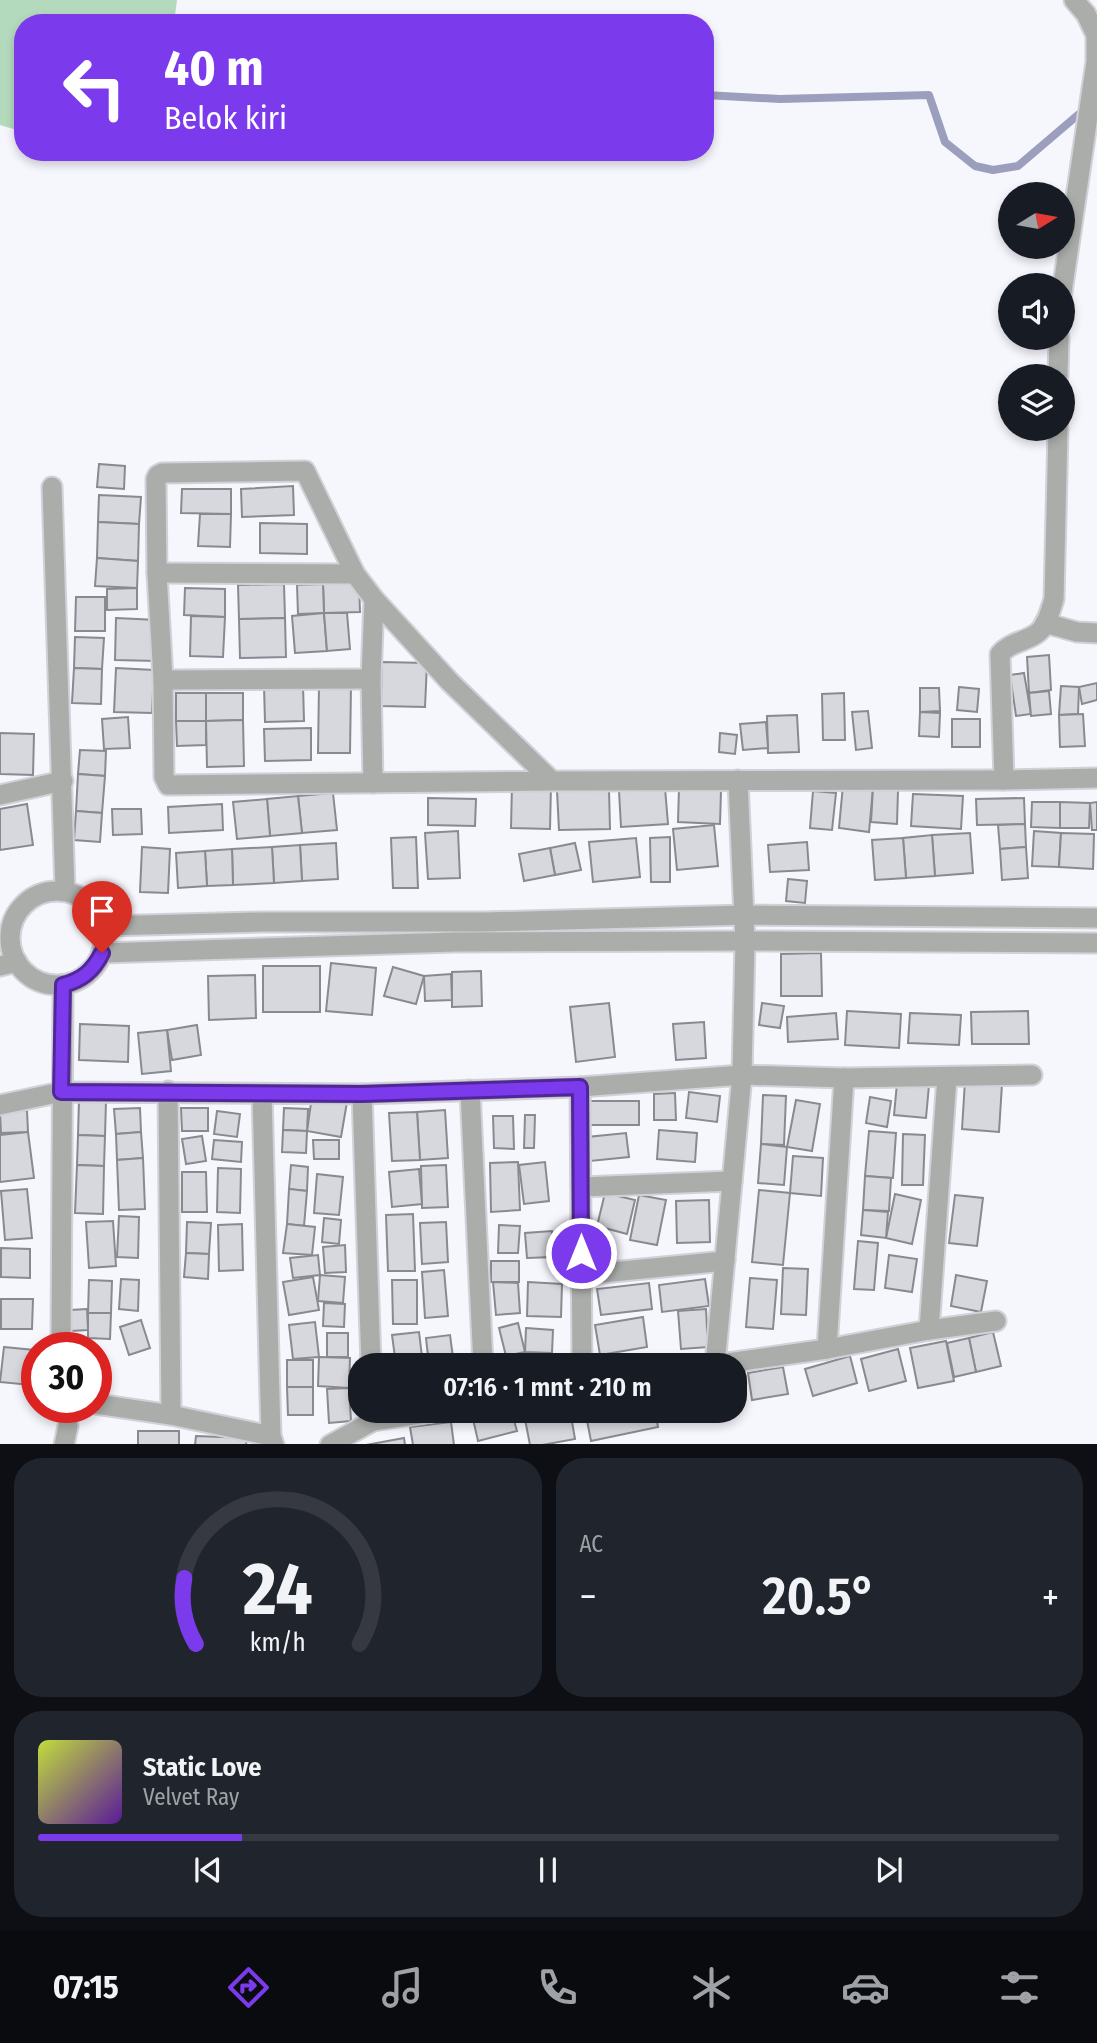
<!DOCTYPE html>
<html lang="id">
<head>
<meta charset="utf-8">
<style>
	:root { --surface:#171b24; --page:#20242c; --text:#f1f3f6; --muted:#9ea1a6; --line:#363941; --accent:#7c3aed }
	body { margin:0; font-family:"Fira Sans Condensed",sans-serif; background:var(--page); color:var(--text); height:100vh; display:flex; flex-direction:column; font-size:26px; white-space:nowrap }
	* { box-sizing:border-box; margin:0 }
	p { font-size:23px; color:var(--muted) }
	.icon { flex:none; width:38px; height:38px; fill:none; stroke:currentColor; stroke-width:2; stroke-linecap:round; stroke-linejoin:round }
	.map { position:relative; height:1444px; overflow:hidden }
	.sheet { display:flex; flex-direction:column; gap:14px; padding:14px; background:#0d0f14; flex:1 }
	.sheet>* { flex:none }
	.guide { position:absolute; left:14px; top:14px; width:700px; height:147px; border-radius:28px; box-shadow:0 4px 10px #0003; background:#7c3aed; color:#fff; overflow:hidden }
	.needle { width:46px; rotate:79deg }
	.controls { position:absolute; left:998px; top:182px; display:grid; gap:14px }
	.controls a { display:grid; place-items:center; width:77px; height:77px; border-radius:50%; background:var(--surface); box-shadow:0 4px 10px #0003; font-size:35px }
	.speed { position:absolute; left:21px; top:1332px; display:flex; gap:14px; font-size:35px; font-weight:700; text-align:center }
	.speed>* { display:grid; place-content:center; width:91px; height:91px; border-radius:50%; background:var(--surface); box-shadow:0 4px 10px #0003; line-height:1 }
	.speed .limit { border:10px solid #d22; background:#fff; color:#111 }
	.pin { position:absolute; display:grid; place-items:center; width:60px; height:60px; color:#fff; margin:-72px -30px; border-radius:50% 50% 50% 0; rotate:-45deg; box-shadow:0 0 7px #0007 }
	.pin .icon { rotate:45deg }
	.me { position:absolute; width:77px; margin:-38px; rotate:0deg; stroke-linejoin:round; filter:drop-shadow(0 0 5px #0008) }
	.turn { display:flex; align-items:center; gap:24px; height:147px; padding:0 35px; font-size:32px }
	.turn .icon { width:91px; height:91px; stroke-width:2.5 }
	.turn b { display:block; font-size:49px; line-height:60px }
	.big { font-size:52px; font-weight:600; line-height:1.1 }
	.sheet .tile { flex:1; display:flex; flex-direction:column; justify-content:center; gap:10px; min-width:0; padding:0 24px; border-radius:28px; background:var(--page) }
	.sheet .dial { align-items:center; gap:0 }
	.dial svg { height:182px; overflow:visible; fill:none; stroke:var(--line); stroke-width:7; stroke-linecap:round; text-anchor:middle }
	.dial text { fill:var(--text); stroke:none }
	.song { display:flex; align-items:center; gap:21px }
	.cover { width:84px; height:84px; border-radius:10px; background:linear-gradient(135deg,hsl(70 70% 55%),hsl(270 70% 35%)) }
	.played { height:7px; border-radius:4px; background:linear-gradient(90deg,var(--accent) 20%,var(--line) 20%) }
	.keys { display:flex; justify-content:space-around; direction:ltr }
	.heat { display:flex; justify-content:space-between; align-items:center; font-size:38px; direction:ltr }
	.sheet .tiles { flex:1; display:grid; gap:14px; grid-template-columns:1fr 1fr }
	.tile:last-child { grid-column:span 2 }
	.trip { position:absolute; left:348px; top:1353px; width:399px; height:70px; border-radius:28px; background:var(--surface); box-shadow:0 4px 10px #0003; font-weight:600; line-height:70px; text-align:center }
	.tab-bar { display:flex; height:112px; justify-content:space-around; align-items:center; background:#090b0e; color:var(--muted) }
	.tab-bar .icon { width:49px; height:49px }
	.tab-bar .selected { color:var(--accent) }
	.tab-bar b { font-size:32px; color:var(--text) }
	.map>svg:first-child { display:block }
</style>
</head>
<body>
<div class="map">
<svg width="1097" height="1445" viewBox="0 0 1097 1445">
	<rect width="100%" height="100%" fill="#f6f6fd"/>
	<path fill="#b4dabd" d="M0,0H177L174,23H23V130L20,131L0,125Z"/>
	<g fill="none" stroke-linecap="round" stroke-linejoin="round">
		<path stroke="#9c9ebe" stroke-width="8" d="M705,95L780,99L929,95L945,142L975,166L993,170L1018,166L1079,114L1088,116"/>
	</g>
	<g fill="#d7d8de" stroke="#898a8f" stroke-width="2">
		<path d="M99,464L125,466L124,489L97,487Z"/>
		<path d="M293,486L294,515L242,517L241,489Z"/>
		<path d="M182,489H231V514L181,513Z"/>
		<path d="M99,495L141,497L139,524L98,522Z"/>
		<path d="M200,514H231L230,547L198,546Z"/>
		<path d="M98,522L139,524L138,561L97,558Z"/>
		<path d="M260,523L307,524V554L260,553Z"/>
		<path d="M97,558L138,561L137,588L95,586Z"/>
		<path d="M359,583L360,612L324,613L323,584Z"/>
		<path d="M284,584L285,618L239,619L238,585Z"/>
		<path d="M323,584L324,613L298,614L297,585Z"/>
		<path d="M137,588V609L107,610V589Z"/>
		<path d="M185,588L225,589V617L184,615Z"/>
		<path d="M76,597H105V631H75Z"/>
		<path d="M324,613L327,651L295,653L292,616Z"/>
		<path d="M324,613H347L350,649L327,651Z"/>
		<path d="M191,616L225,617L223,657L190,656Z"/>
		<path d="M116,618L157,620L156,661L115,660Z"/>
		<path d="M285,618L286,657L240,658L239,619Z"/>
		<path d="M75,637L104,638L102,669L74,668Z"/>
		<path d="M1049,655L1051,690L1029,693L1027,657Z"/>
		<path d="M382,662L427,663L425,707L381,706Z"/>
		<path d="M74,668L102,669L101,704L72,703Z"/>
		<path d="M116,668L154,670L152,713L114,712Z"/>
		<path d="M1024,673L1031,714L1016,716L1010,675Z"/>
		<path d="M1097,683V700L1082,704L1079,687Z"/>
		<path d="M303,685L304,721L265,722L264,686Z"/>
		<path d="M319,685H351L350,753H318Z"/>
		<path d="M1061,686L1079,687L1078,714L1059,715Z"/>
		<path d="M959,687L979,689L977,712L957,710Z"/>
		<path d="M920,688H939L940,711L920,712Z"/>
		<path d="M1049,691L1051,714L1031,716L1029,693Z"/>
		<rect x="176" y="693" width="30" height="28"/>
		<path d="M206,693H243V720L206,721Z"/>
		<path d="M844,693L845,740H823L822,694Z"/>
		<path d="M868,711L872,748L856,750L852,712Z"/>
		<path d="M920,712L940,713L939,737L919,736Z"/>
		<path d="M1083,714L1085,746L1060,747L1059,715Z"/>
		<path d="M797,715L799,752L768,753L767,716Z"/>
		<path d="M128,717L130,748L104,749L102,719Z"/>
		<rect x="952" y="719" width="28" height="28"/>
		<path d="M243,720L244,766L207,767L206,721Z"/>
		<path d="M176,721H206V745L177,746Z"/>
		<path d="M766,722L768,748L743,750L740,724Z"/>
		<path d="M311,728V760L265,761L264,729Z"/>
		<path d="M0,733L34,734L33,775L0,774Z"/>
		<path d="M720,733L737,735L735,754L719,752Z"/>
		<path d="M80,750L106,751L105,776L78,774Z"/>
		<path d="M78,774L105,776L102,813L76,811Z"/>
		<path d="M512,784L551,785L550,829L511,828Z"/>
		<path d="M843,785L873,788L869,832L839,828Z"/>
		<path d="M665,788L668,824L621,827L619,791Z"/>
		<path d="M679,788L721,790L720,824L678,822Z"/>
		<path d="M873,788L898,790L897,824L871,822Z"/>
		<path d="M609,790L610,829L559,830L557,791Z"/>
		<path d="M813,791L836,793L832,830L810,828Z"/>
		<path d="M333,793L337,830L302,833L298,796Z"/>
		<path d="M913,794L963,796L961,829L911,826Z"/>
		<path d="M298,796L302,833L270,836L267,799Z"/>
		<path d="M428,798L476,799L475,826L428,825Z"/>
		<path d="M1024,798L1025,824L977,825L976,799Z"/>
		<path d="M267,799L270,836L237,839L233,802Z"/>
		<path d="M1032,802H1060V828L1031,827Z"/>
		<path d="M1060,802L1090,803L1089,828H1060Z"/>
		<path d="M1097,802V830H1092L1090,803Z"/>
		<path d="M27,804L33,845L0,850V809Z"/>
		<path d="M222,804L223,830L169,833L168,807Z"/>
		<path d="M112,809H141L142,834L113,835Z"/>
		<path d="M76,811L102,813L100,842L74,840Z"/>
		<path d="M1025,824L1026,847L1000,849L998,825Z"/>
		<path d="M714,825L718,866L677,870L673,829Z"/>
		<path d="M458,831L460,878L428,879L425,833Z"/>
		<path d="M1034,831L1061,833L1059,867L1032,866Z"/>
		<path d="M970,833L973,873L935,876L932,835Z"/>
		<path d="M1061,833L1094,834L1093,869L1059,867Z"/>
		<path d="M932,835L935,876L906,878L903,838Z"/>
		<path d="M416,837L418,888H393L391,838Z"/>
		<path d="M670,837V882H651L650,838Z"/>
		<path d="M636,838L640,877L593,882L589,842Z"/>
		<path d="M903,838L906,878L875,880L872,840Z"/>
		<path d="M807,842L809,870L770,872L768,845Z"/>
		<path d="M336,843L338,879L302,881L300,845Z"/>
		<path d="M575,843L581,870L555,875L550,848Z"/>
		<path d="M300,845L302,881L274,883L272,847Z"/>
		<path d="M142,847L170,849L168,893L140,892Z"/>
		<path d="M272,847L274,883L233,885L232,849Z"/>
		<path d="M1026,847L1028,878L1002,880L1000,849Z"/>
		<path d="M550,848L555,875L524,881L519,854Z"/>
		<path d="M232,849L233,885L207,886L205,851Z"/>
		<path d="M205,851L207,886L178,888L176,853Z"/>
		<path d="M788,879L807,881L805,903L786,901Z"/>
		<path d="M821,953L822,996H781V954Z"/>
		<path d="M331,963L376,968L372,1015L326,1011Z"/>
		<rect x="263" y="966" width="57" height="46"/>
		<path d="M393,967L424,976L416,1004L384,996Z"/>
		<path d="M481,971L482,1006L452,1007V972Z"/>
		<path d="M451,974L452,1000L425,1001L424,976Z"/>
		<path d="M255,975L256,1018L209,1020L208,976Z"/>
		<path d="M609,1003L615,1057L576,1062L570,1007Z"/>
		<path d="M762,1003L784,1006L780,1028L759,1025Z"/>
		<path d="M847,1011L901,1014L899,1048L845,1045Z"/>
		<path d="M1028,1011L1029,1044H972L971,1012Z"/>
		<path d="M836,1013L838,1039L788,1042L787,1017Z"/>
		<path d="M910,1013L961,1015L959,1045L908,1043Z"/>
		<path d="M704,1022L706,1058L676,1060L673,1024Z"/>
		<path d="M80,1024L129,1026L128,1062L79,1060Z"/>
		<path d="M197,1025L201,1055L172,1060L167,1030Z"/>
		<path d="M167,1030L171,1071L142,1074L138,1033Z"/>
		<path d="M965,1081L1002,1084L999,1132L962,1129Z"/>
		<path d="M897,1083L929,1085L926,1118L894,1115Z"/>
		<path d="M689,1092L720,1096L717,1122L686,1118Z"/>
		<path d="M675,1093L676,1120H654V1094Z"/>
		<path d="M763,1095L786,1096L784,1145L761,1144Z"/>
		<path d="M312,1096L347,1102L341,1137L307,1131Z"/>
		<path d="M870,1097L891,1101L887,1127L866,1123Z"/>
		<path d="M79,1100L106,1101L105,1136L78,1135Z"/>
		<path d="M796,1100L820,1104L812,1151L787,1147Z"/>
		<rect x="590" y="1101" width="49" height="24"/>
		<path d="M140,1108L141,1132L116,1134L114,1109Z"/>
		<path d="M181,1108H208V1131H182Z"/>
		<path d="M284,1108L308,1109L307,1131L283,1130Z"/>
		<path d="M27,1110L28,1132L1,1133L0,1112Z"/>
		<path d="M445,1110L448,1158L420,1160L417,1112Z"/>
		<path d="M217,1111L240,1114L237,1137L214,1134Z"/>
		<path d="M417,1112L420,1160L392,1161L389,1113Z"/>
		<path d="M525,1115H535L534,1148H524Z"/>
		<path d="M493,1116H513L514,1149L494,1148Z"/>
		<path d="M283,1130L307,1131L306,1153L282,1152Z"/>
		<path d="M659,1130L697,1133L695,1162L657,1159Z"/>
		<path d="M869,1131L896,1133L893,1178L865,1176Z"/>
		<path d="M28,1132L34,1178L0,1182V1135Z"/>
		<path d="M141,1132L143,1158L117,1160L116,1134Z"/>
		<path d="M626,1133L629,1157L590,1161L587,1137Z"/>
		<path d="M903,1134L925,1135L923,1185H902Z"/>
		<path d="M78,1135L105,1136L104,1166L77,1165Z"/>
		<path d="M202,1136L206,1161L186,1164L182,1139Z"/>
		<path d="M214,1140L242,1142L241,1162L212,1159Z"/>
		<path d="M313,1140H339V1159H314Z"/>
		<path d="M761,1144L787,1147L784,1185L758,1183Z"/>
		<path d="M793,1156L823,1158L821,1196L790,1193Z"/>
		<path d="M143,1158L145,1209L119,1210L117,1160Z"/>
		<path d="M518,1162L520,1210L491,1212L490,1163Z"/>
		<path d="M545,1162L549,1201L524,1204L519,1165Z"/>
		<path d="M77,1165L104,1166L103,1214L75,1213Z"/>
		<path d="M291,1165L308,1167L307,1191L289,1189Z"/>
		<path d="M446,1165L448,1207L422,1208L421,1166Z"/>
		<path d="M218,1168L241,1169L240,1213L217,1212Z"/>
		<path d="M419,1169L422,1204L392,1207L389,1172Z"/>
		<path d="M182,1172H206L207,1212H182Z"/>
		<path d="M317,1174L343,1177L339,1215L314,1213Z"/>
		<path d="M865,1176L891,1178L889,1211L863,1210Z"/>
		<path d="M27,1189L32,1238L5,1240L1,1191Z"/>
		<path d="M289,1189L307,1191L304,1226L287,1224Z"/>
		<path d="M759,1190L790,1193L783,1265L752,1262Z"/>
		<path d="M605,1193L635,1200L627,1234L597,1226Z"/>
		<path d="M895,1194L921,1200L912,1244L886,1238Z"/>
		<path d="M639,1195L666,1200L657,1245L630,1240Z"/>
		<path d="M955,1195L983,1198L977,1246L949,1243Z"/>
		<path d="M709,1200L710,1242L677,1243L676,1201Z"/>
		<path d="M863,1210L888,1212L886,1238L861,1235Z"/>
		<path d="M413,1214L415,1271H388L386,1215Z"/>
		<path d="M119,1216L139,1217L138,1258L117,1257Z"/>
		<path d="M324,1218L341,1220L339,1244L322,1242Z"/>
		<path d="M113,1221L116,1266L89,1268L86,1222Z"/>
		<path d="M187,1222L211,1223L209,1254L186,1253Z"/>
		<path d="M446,1222L448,1262L422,1264L420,1223Z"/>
		<path d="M242,1224L243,1270L219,1271L218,1225Z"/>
		<path d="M287,1224L315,1227L312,1255L283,1253Z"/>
		<path d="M499,1225L520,1226L518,1253H498Z"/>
		<path d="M552,1231L553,1257L527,1258L525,1233Z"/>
		<path d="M858,1241L878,1243L874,1290L854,1289Z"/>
		<path d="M345,1245L346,1272L325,1273L323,1247Z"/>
		<path d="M1,1248L30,1249V1278L1,1277Z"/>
		<path d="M186,1253L209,1254L208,1279L184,1277Z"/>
		<path d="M318,1255L320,1275L293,1278L290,1258Z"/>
		<path d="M889,1255L917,1259L912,1292L885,1288Z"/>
		<rect x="491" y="1261" width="28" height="21"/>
		<path d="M783,1268L808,1269L806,1315L781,1314Z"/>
		<path d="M444,1270L448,1316L425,1318L422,1272Z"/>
		<path d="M320,1275L345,1277L343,1303L318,1301Z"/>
		<path d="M956,1275L987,1281L981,1312L951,1306Z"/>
		<path d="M313,1277L319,1310L289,1315L283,1282Z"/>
		<path d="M750,1278L777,1280L773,1329L746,1327Z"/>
		<path d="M121,1279L139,1280L138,1311L119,1309Z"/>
		<path d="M705,1279L709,1306L662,1312L659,1285Z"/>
		<path d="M89,1280L112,1281L111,1313H88Z"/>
		<path d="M392,1280H417V1324H393Z"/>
		<path d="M493,1282L518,1283L520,1313L496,1315Z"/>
		<path d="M528,1282L562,1284L561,1317L527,1316Z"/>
		<path d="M649,1283L652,1309L601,1315L597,1289Z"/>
		<path d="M1,1299H33L32,1329H1Z"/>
		<path d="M324,1303L345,1304L344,1327L323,1326Z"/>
		<path d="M87,1309L88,1330L71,1331L70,1310Z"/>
		<path d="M706,1309L708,1347L681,1349L678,1311Z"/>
		<path d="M88,1313H111L110,1339L88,1338Z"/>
		<path d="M643,1317L647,1347L600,1355L595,1325Z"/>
		<path d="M141,1320L150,1348L129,1355L120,1327Z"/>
		<path d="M315,1322L319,1357L293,1359L289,1325Z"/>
		<path d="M518,1323L525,1352L506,1356L499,1328Z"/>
		<path d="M526,1328L553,1330L552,1353L525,1352Z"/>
		<path d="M419,1332L423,1365H396L392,1335Z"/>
		<path d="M993,1332L1001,1366L976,1372L969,1338Z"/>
		<rect x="327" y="1333" width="21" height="24"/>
		<path d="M450,1335L454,1365H429L426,1338Z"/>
		<path d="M969,1338L976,1372L954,1377L947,1343Z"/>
		<path d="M946,1341L954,1381L918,1388L910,1348Z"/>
		<path d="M4,1347L34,1350L31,1385L0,1382Z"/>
		<path d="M898,1349L906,1381L869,1391L861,1359Z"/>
		<path d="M850,1356L857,1383L813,1396L805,1369Z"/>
		<path d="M319,1357L350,1358L349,1388L318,1386Z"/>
		<rect x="287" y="1360" width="26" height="27"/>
		<path d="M783,1367L788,1394L752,1400L748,1373Z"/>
		<path d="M740,1377L742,1404L735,1405V1378Z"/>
		<path d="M287,1387H313V1415H288Z"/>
		<path d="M349,1388L351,1421L329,1423L327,1389Z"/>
		<path d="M506,1410H511L517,1431L478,1441L473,1419Z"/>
		<path d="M544,1410H570L575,1439L542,1445H530L524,1414Z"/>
		<path d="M585,1410H655L658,1427L591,1441Z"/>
		<path d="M663,1410H705L706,1415L664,1421Z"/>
		<path d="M451,1422L454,1445H413L410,1427Z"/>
		<rect x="138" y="1431" width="41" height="14"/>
		<path d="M196,1436L247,1438L246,1445H195Z"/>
		<path d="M404,1438L405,1445H366Z"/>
	</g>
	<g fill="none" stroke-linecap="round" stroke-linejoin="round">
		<g stroke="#d1d1d7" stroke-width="23">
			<g id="minor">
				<path d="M1062,292L1096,62V35L1086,14L1074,0"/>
				<path d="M1058,376L1059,338"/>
				<path d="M52,487L65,891"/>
				<path d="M157,573L355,574"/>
				<path d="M1045,623L1077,632L1097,633"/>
				<path d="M163,680L371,679"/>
				<path d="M1004,780L1000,654C1009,643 1024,642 1036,634C1047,627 1050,611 1054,599L1058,429"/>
				<path d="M552,781L450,682L374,599L355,574L305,471L162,473L158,475L156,479L157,573L163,680L164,777L168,785L552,781L1004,780L1097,778"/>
				<path d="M373,783L371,679L374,599"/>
				<path d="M0,795L63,781"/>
				<circle cx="57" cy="938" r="47"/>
				<path d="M103,926L261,922H486L744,915L1097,918"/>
				<path d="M102,953L455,942L745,941L1097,943"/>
				<path d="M0,966L17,962"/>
				<path d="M580,1087L582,1365"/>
				<path d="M470,1090L483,1365"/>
				<path d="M168,1091L171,1415"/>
				<path d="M262,1094L271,1436L274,1445"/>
				<path d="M362,1094L371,1365"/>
				<path d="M0,1105L61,1092L362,1094L580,1087L742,1075L844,1078L1032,1075"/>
				<path d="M581,1187L732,1181"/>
				<path d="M581,1275L725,1261"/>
				<path d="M929,1330L947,1077"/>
				<path d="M61,1348L63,985"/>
				<path d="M827,1349L844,1078"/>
				<path d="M713,1365L827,1349L929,1330L996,1321"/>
				<path d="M715,1365L742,1075L745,941L738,780"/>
				<path d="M96,1404L171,1415L271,1436"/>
				<path d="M372,1410L373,1421L445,1410"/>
				<path d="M64,1445L68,1426"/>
				<path d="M330,1445L373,1421"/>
			</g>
		</g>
		<use href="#minor" stroke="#abadab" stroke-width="19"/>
	</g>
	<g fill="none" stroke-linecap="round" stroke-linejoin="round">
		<g stroke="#51269a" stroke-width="18">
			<path id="route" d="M102,953C93,971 82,980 63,985L61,1092L362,1094L580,1087L581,1253"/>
		</g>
		<use href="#route" stroke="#7c3aed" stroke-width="12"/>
	</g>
</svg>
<div class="controls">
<a><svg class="needle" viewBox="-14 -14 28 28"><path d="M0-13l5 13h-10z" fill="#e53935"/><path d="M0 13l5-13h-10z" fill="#9ea1a6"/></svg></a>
<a><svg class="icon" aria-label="sound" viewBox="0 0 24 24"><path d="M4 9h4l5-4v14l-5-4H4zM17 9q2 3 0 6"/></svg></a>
<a><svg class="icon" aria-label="layers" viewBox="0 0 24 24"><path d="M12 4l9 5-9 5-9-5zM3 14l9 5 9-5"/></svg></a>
</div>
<div class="speed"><div class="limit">30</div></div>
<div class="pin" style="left:102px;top:953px;background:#d93025"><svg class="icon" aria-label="arrive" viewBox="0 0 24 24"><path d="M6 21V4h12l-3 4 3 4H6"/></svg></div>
<svg class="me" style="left:581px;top:1253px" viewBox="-20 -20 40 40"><circle r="17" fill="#7c3aed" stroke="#fff" stroke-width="3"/><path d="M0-11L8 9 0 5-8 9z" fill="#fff"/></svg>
<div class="trip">07:16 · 1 mnt · 210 m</div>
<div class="guide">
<div class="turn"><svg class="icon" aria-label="left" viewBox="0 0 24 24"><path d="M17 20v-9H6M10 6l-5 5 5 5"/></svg><div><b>40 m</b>Belok kiri</div></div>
</div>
</div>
<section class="sheet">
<div class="tiles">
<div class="tile dial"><svg viewBox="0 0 100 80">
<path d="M14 69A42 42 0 1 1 86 69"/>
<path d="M14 69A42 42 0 0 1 9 40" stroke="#7c3aed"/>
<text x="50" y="56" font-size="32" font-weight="700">24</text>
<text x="50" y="72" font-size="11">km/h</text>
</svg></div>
<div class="tile"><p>AC</p>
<div class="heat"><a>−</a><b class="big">20.5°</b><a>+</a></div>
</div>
<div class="tile">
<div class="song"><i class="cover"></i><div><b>Static Love</b><p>Velvet Ray</p></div></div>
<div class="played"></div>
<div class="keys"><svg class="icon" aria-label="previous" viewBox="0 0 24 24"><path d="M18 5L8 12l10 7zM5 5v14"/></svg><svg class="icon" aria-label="pause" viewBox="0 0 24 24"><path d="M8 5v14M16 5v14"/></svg><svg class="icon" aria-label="next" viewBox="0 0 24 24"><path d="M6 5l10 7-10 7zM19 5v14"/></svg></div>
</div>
</div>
</section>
<nav class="tab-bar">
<b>07:15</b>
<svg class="icon selected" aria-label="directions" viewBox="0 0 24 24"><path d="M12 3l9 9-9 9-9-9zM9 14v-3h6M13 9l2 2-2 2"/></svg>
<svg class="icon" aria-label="music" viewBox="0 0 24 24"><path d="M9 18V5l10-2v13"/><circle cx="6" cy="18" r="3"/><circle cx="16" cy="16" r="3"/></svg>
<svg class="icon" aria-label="phone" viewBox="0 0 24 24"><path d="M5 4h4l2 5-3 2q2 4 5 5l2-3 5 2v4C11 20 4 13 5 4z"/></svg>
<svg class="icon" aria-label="climate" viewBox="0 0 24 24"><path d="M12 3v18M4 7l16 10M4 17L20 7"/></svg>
<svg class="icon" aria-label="car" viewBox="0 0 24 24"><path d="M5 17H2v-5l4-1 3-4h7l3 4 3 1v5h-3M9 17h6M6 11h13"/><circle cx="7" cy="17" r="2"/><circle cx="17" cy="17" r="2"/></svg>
<svg class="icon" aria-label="filters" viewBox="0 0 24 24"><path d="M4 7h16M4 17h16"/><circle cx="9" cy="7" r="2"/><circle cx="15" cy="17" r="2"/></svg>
</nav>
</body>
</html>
